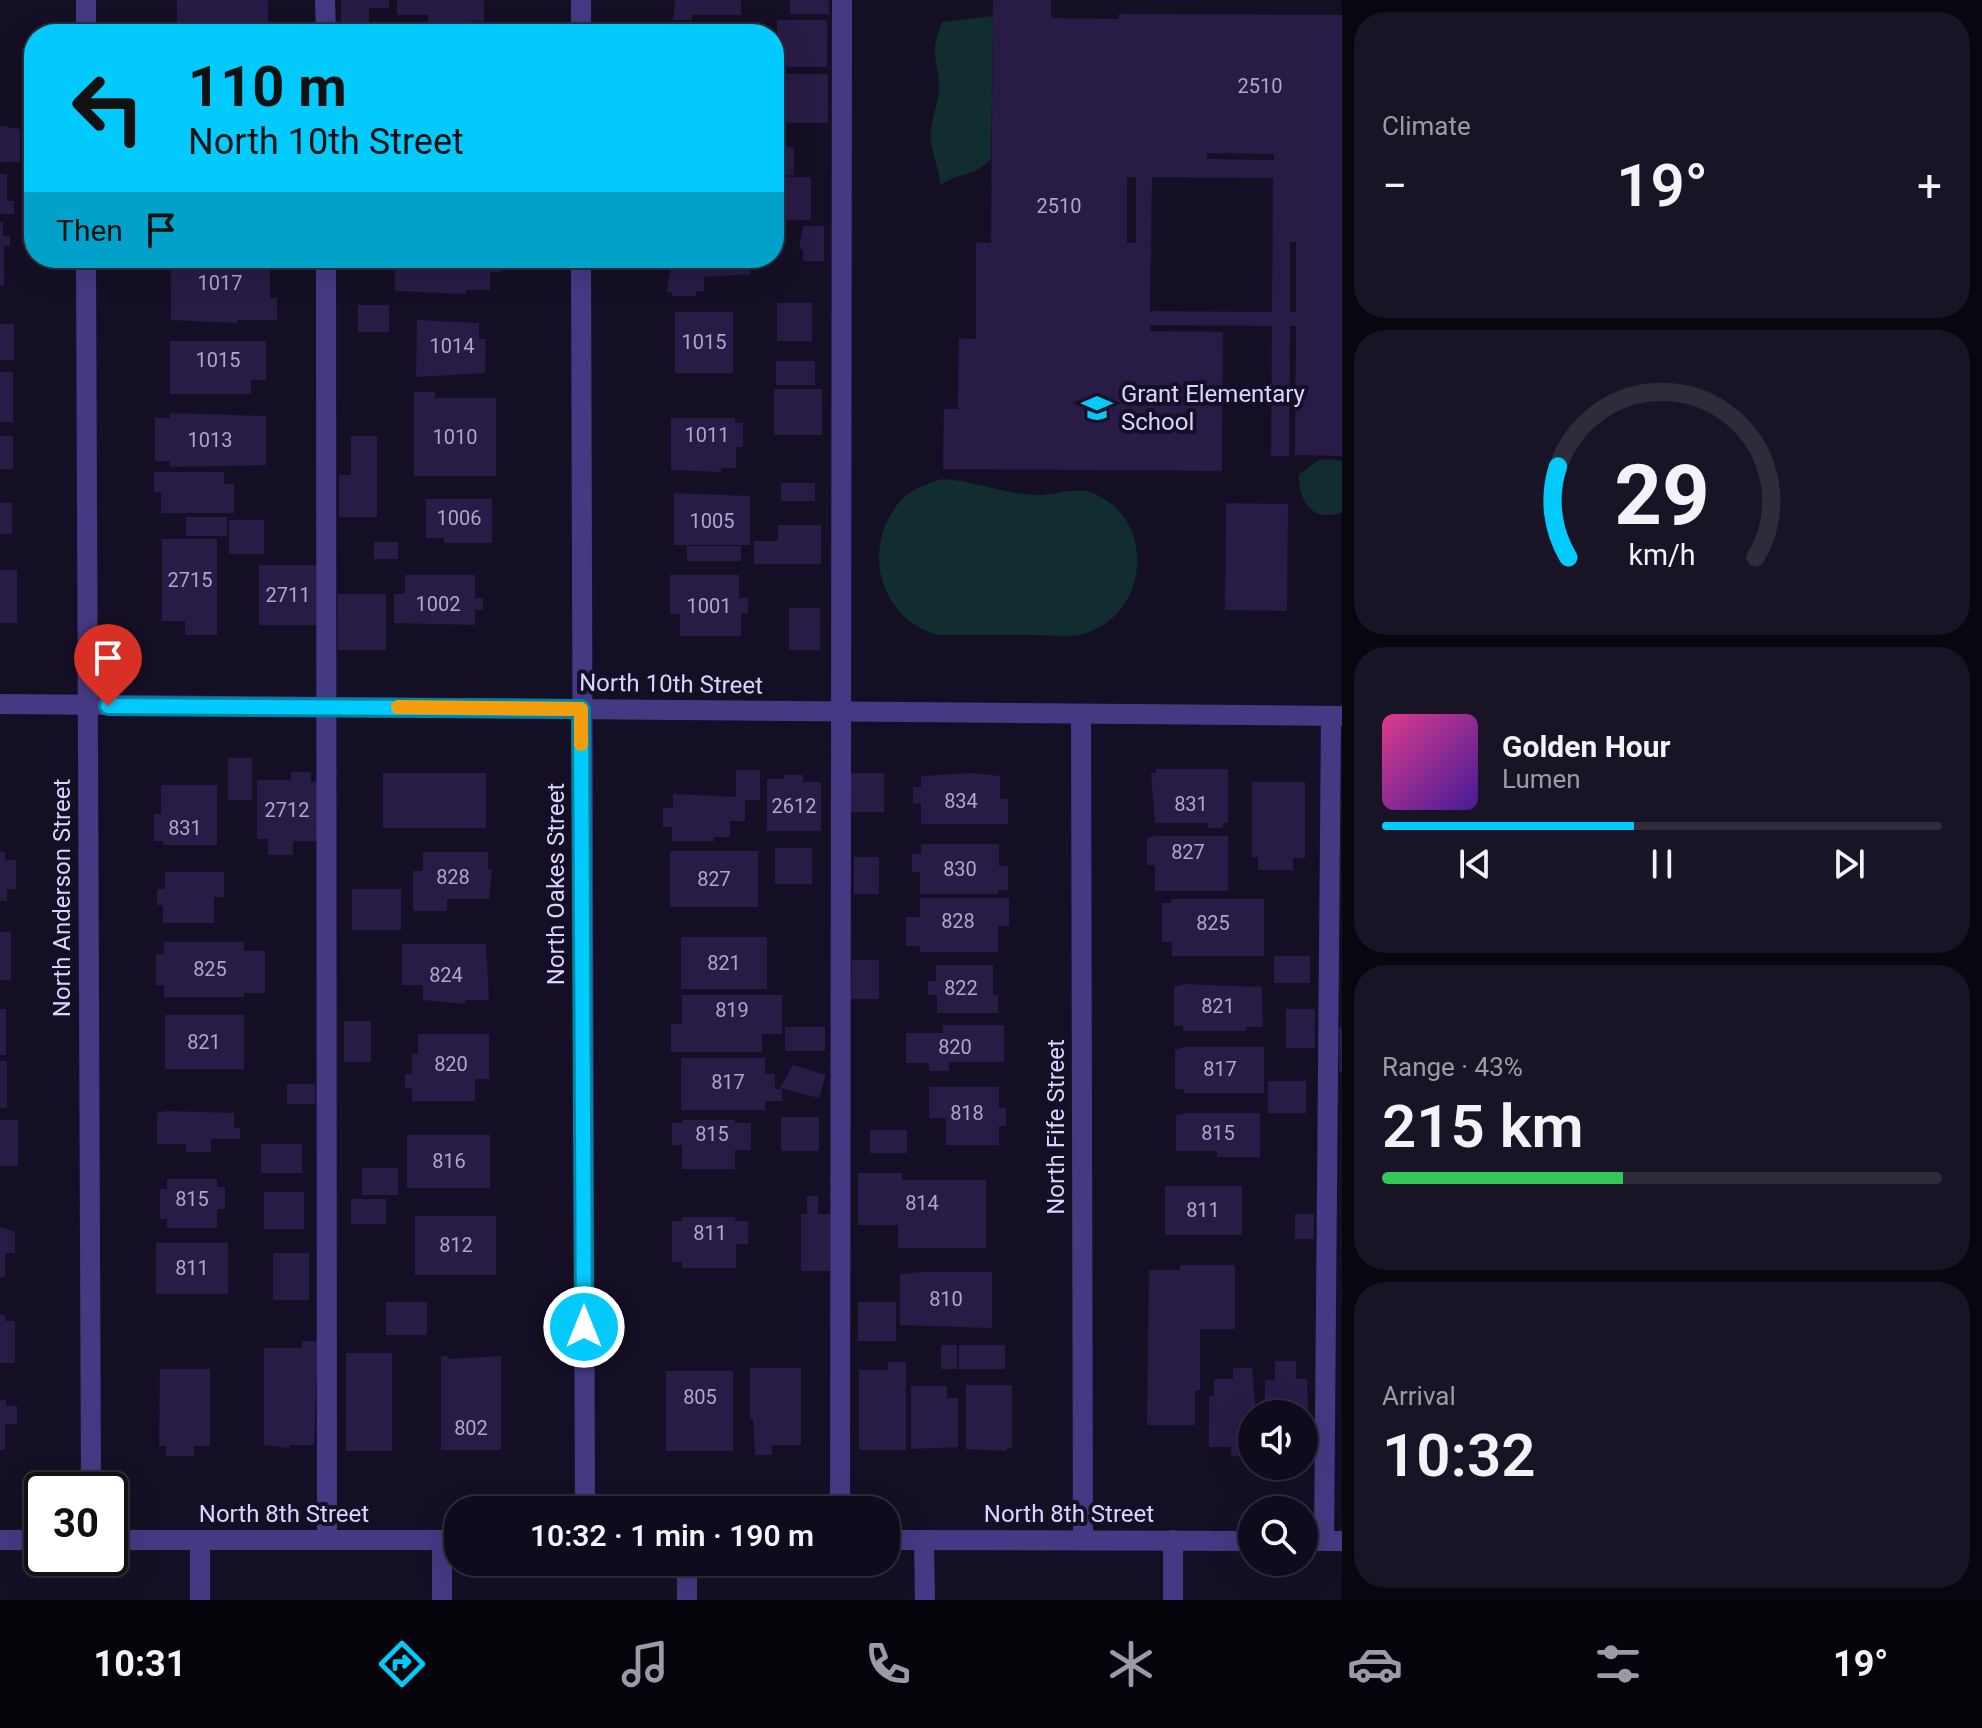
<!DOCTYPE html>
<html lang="en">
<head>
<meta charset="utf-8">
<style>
	:root { --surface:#100b1c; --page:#191425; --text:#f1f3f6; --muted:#9c9ba3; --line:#302b3b; --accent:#02cafc }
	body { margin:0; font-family:Roboto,sans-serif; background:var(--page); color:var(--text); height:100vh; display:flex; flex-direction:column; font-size:30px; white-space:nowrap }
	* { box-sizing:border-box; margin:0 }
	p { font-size:26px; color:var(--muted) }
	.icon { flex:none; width:44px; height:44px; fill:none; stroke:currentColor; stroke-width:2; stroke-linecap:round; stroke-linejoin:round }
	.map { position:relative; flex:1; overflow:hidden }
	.panel { display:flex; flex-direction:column; gap:12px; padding:12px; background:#09060f; width:640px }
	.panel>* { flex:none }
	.guide { position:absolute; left:24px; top:24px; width:760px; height:244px; border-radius:32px; box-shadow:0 8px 32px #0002,0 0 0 2px var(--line); background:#02cafc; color:#111; overflow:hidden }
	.tools { position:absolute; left:1238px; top:1400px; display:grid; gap:16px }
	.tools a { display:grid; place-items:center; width:80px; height:80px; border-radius:50%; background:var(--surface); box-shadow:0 8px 32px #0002,0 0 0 2px var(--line); font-size:40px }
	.speed { position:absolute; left:24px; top:1472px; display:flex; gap:16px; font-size:40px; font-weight:700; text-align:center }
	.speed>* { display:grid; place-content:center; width:104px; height:104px; border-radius:50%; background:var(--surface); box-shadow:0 8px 32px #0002,0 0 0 2px var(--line); line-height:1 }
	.speed .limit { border:4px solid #111; border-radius:12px; background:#fff; color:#111 }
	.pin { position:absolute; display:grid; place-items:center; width:68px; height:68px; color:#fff; margin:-82px -34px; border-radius:50% 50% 50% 0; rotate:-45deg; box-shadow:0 0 8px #0007 }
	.pin .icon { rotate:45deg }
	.me { position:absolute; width:88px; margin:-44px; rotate:0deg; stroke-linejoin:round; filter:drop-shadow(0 0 6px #0008) }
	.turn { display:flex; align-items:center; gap:28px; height:168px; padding:0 32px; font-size:36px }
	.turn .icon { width:104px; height:104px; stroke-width:2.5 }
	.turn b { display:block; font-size:56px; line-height:68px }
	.then { display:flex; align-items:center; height:76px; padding:0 32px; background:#0003; gap:16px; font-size:30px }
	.big { font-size:60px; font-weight:600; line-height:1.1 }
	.panel .tile { flex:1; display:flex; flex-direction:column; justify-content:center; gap:12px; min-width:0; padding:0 28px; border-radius:32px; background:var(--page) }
	.panel .dial { align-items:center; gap:0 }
	.dial svg { height:208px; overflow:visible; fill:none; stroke:var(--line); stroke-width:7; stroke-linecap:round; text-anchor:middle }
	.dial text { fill:var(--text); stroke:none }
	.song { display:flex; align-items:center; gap:24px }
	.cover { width:96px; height:96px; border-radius:12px; background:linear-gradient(135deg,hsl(330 70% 55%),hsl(260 70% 35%)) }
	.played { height:8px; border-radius:4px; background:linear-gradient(90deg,var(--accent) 45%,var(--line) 45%) }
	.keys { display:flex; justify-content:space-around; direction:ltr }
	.heat { display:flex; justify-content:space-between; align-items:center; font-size:44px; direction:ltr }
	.charge { height:12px; border-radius:6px; background:linear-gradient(90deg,#34c759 43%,var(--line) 0) }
	.trip { position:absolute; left:444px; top:1496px; width:456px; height:80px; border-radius:32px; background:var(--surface); box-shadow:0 8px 32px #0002,0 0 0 2px var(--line); font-weight:600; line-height:80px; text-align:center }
	.tab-bar { display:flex; height:128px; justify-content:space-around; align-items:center; background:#06040b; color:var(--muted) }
	.tab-bar .icon { width:56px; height:56px }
	.tab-bar .current { color:var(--accent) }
	.tab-bar b { font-size:36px; color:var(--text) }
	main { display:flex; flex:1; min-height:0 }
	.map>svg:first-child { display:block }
</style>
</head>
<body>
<main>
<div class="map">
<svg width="1342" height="1600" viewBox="0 0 1342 1600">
	<rect width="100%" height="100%" fill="#150f25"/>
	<g fill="#122d2f">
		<path d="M993,16L991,159C973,178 957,172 940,186C940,168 929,149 931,131C932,115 941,98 939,82C936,53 930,53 942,22Z"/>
		<path d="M1328,459L1342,461V512C1313,524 1298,501 1299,474L1319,460Z"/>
		<path d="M943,479C978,481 1011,497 1044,495C1061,493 1077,487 1093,493C1159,520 1149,621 1078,635C1065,637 1049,635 1036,635C1003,635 970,635 938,635C877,618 860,544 903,498C913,488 929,483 943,479Z"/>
	</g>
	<g fill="#281b46" fill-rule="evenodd">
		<path d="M177,0H268V23H256V27H187V23H177Z"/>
		<path d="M341,0H389V8H369V34H341Z"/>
		<path d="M397,0H484V21L428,24V15H397Z"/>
		<path d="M675,0H741V15H692V20H673Z"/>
		<rect x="790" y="0" width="39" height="14"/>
		<path d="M993,0H1051V18L1119,19V14L1342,15V456L1295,455L1296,326H1290L1289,456H1271L1272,326L1150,325V331L1223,332L1222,471L943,469L944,409H958L959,338L976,339V242L991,243ZM1207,153L1274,154V160L1207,159ZM1127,177H1136V243H1127ZM1152,177L1273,178L1272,312L1150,311ZM1290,242H1296V312H1290Z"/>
		<rect x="777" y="20" width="50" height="47"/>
		<rect x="675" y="23" width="57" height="11"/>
		<rect x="785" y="74" width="43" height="49"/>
		<path d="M774,124H782V147H794V175H774Z"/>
		<path d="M0,126L20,129V162H0Z"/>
		<path d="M0,174H7V201H14V214H0Z"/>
		<rect x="774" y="177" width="37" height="43"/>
		<path d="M0,222H3V236H10V246H4V285H0Z"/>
		<path d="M803,226H824V261H803V249H799Z"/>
		<path d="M404,258H501V272H490V290H466V294L395,291V262H404Z"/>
		<path d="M672,258H750V274L704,277V291H696V296H672V292H667Z"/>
		<path d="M171,267H270V298H277V320H237V323L171,320Z"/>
		<rect x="777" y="303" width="35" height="38"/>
		<rect x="358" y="305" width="31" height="27"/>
		<rect x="675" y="312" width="58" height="61"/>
		<path d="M417,320L479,323V339H486L485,373L416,377Z"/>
		<rect x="0" y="324" width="14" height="36"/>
		<path d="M170,341H266V380H251V394H170Z"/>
		<rect x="776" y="361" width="39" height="24"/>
		<rect x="0" y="372" width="13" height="50"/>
		<rect x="774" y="389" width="48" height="46"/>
		<path d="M414,392H435V398H496V476H414Z"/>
		<path d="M170,413L266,416V465L170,467V461H155V418H170Z"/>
		<path d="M671,418H735V423H743V447H736V468H721V472L671,470Z"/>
		<rect x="0" y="436" width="13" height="33"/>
		<path d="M351,436H377V517H339V475H351Z"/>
		<path d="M154,472H224V484H234V513H161V492H154Z"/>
		<rect x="781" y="483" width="34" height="18"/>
		<path d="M674,493L750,496V545H674Z"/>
		<path d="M426,499H492V543H444V538H426Z"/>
		<rect x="0" y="503" width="12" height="31"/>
		<path d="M1226,503L1288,504L1287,611L1225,610Z"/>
		<rect x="186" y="517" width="41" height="19"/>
		<rect x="229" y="520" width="35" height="34"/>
		<path d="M778,525H821V564H754V541H778Z"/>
		<path d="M162,539H217V635H185V621H162Z"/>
		<rect x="374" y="542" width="24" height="17"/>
		<rect x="687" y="546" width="54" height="15"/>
		<rect x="259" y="565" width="57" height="60"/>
		<rect x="0" y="570" width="17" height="53"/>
		<path d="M405,575H475V598H483V610H475V625L394,623V594H405Z"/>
		<path d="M670,575H739V598H748V613H741V636H680V614H670Z"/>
		<rect x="338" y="594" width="48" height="56"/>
		<rect x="789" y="608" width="31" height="42"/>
		<rect x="228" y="758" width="24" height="42"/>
		<path d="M1156,769H1228V823H1223V828H1208V823H1155L1151,773H1156Z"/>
		<path d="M736,770H760V800H745V821H730V837H714V841H672V827H663V808H673V794L736,797Z"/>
		<path d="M291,772H311V782H318V841H293V855H268V839H257V780H291Z"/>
		<rect x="383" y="773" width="103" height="55"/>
		<rect x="851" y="773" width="33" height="39"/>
		<path d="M972,773L1000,776V799H1008V824H921V803L913,804V787H921V776Z"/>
		<path d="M784,775H803V782H821V831H767V779H784Z"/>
		<path d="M1252,782H1305V858H1293V870H1258V857H1252Z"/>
		<path d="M161,785H217V845H163V841H154V814H161Z"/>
		<path d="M1156,836H1228V891H1155V865H1147V838Z"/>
		<path d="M921,844H999V866H1008V890H998V894H920V872H912V854H921Z"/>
		<rect x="775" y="848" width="37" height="36"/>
		<rect x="670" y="851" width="88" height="56"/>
		<path d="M0,852H5V860H16V889H7V901H0Z"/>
		<path d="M423,852H488V869H492L489,899H447V911H413V871H423Z"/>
		<rect x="854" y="857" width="25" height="37"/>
		<path d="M165,872H224V897H214V923H163V905H157V889H165Z"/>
		<rect x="352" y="889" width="49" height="41"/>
		<path d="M920,898H1009V926H998V952H920V946H906V917H920Z"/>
		<path d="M1171,899H1264V956H1172V942H1162V903H1171Z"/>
		<rect x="0" y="932" width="11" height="48"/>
		<rect x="681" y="937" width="86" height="52"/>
		<path d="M164,942H244V951H265V993H244V997H164V985H156V954H164Z"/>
		<path d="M402,944H486L489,1000H465V1004L423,1000V985H402Z"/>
		<rect x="1274" y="956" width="36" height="27"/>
		<path d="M852,960H879V999H851Z"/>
		<path d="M936,965H993V995H998V1013H937V995H928V981H936Z"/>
		<path d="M1184,984L1262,987L1263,1027H1246V1031H1183V1026H1174V987Z"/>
		<path d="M682,995H782V1034H762V1052H671V1024H682Z"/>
		<rect x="0" y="1009" width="6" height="46"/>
		<rect x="1286" y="1009" width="29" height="39"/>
		<rect x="165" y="1015" width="79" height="54"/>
		<rect x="344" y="1021" width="27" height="41"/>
		<path d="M943,1025H1004V1062H949V1071H929V1063H906V1033H943Z"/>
		<rect x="785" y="1027" width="40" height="24"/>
		<rect x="1339" y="1027" width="3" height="45"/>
		<path d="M418,1034H489V1079H475V1101H412V1088H405V1074H412V1054H418Z"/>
		<path d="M1183,1047H1264V1093H1184V1089H1175V1050Z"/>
		<path d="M681,1058H765V1074H775V1089H782V1101H765V1110H681Z"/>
		<rect x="0" y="1061" width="7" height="47"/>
		<path d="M793,1065L826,1075L819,1098L780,1088Z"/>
		<rect x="1268" y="1081" width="38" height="32"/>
		<rect x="287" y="1084" width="28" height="20"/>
		<path d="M929,1087H999V1108H1006V1126H999V1145H946V1118H929Z"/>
		<path d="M167,1111L234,1113V1128H240V1139H211V1152H186V1144H157V1113Z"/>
		<path d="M1186,1113H1260V1157H1217V1151H1176V1115Z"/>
		<rect x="781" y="1117" width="38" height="34"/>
		<rect x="0" y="1120" width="18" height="46"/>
		<path d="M683,1120H735V1123H751V1150H735V1169H682V1145H672V1123H683Z"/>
		<rect x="870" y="1130" width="37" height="23"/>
		<rect x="407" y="1135" width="83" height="53"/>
		<rect x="261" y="1144" width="41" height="29"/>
		<rect x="362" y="1168" width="36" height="27"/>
		<path d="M858,1173H902V1180H986V1248H898V1225H858Z"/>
		<path d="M167,1179H217V1187H225V1209H217V1228H167V1219H160V1189H167Z"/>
		<rect x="1165" y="1186" width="77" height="49"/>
		<rect x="264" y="1192" width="40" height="37"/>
		<path d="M807,1196H818V1214H830V1271H801V1214H807Z"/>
		<rect x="351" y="1199" width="35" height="25"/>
		<rect x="1295" y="1214" width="19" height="25"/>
		<rect x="415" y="1216" width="81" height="59"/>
		<path d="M682,1217H735V1221H748V1244H736V1268H682V1262H672V1221H682Z"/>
		<path d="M0,1227L15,1232V1253H5V1277H0Z"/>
		<rect x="156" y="1243" width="72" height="51"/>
		<rect x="273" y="1253" width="36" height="47"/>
		<path d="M1180,1265H1235V1329H1200V1390H1195V1425H1147L1149,1270H1180Z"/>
		<path d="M923,1272H992V1328L900,1325V1274Z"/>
		<rect x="386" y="1302" width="41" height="33"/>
		<rect x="858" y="1302" width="38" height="39"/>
		<path d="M0,1315H5V1321H15V1363H0Z"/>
		<path d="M302,1341H318L314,1445H290V1448L264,1445V1348H302Z"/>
		<rect x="941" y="1345" width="16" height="24"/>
		<rect x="959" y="1345" width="46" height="24"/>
		<rect x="346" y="1353" width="46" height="98"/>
		<path d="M441,1356H448V1359L501,1356V1450H441Z"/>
		<path d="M1275,1361H1296V1379H1307L1310,1456H1304V1414H1265V1380H1275Z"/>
		<path d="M888,1362H906V1450H859V1370H888Z"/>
		<path d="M750,1368H801V1445H772V1455H755L753,1419H750Z"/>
		<path d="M1233,1368H1252L1256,1414H1252V1456H1231V1447H1209V1396H1214V1379H1233Z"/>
		<path d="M160,1369H210V1446H194V1456H166V1446H159Z"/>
		<rect x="666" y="1371" width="67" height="80"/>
		<path d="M966,1385H1012V1448H1007V1451L966,1449Z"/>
		<path d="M911,1386H947V1398H958V1447L911,1449Z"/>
		<path d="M0,1400H6V1406H17V1424H5V1450H0Z"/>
	</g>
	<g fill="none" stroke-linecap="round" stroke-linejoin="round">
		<g stroke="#443a83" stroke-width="20">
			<path d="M86,0V34"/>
			<path d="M325,0L326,34"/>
			<path d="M581,34V0"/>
			<path d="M86,258L91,1490"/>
			<path d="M326,258L327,1540"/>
			<path d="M581,258L585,1510"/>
			<path d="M0,704L1342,716"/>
			<path d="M1081,714L1083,1540"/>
			<path d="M840,1510L842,0"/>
			<path d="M0,1540H42"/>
			<path d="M110,1540H458"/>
			<path d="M200,1540V1600"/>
			<path d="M442,1540V1600"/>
			<path d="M886,1540L1252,1541"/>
			<path d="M924,1540L925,1600"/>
			<path d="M1173,1540V1600"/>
			<path d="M1304,1541H1342"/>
			<path d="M1324,1541L1331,716"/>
			<path d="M687,1562V1600"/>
		</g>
	</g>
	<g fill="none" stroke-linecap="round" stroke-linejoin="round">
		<g stroke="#0183a4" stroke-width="20">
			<path id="route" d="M108,706L581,709L584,1327"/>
		</g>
		<use href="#route" stroke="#02cafc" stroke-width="14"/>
		<path stroke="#f59e0b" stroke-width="14" d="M398,707L581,709V744"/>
	</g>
	<defs>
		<g id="school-bare" transform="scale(2.4)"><path d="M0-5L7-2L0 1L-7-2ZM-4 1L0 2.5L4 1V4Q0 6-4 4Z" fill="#02cafc" stroke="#150f25" stroke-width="2.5" paint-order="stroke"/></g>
	</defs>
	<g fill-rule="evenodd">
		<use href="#school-bare" x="1097" y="408"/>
	</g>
	<g text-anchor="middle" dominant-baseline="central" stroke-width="8" stroke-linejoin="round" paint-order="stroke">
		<g font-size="20" fill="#afa5d1">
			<text x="1260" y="86">2510</text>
			<text x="1059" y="206">2510</text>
			<text x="220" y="283">1017</text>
			<text x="704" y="342">1015</text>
			<text x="452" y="346">1014</text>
			<text x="218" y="360">1015</text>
			<text x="707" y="435">1011</text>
			<text x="455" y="437">1010</text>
			<text x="210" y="440">1013</text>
			<text x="459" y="518">1006</text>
			<text x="712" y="521">1005</text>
			<text x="190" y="580">2715</text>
			<text x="288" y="595">2711</text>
			<text x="438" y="604">1002</text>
			<text x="709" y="606">1001</text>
			<text x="961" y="801">834</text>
			<text x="1191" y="804">831</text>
			<text x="794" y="806">2612</text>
			<text x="287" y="810">2712</text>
			<text x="185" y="828">831</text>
			<text x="1188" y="852">827</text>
			<text x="960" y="869">830</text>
			<text x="453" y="877">828</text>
			<text x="714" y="879">827</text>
			<text x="958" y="921">828</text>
			<text x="1213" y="923">825</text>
			<text x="724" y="963">821</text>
			<text x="210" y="969">825</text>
			<text x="446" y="975">824</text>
			<text x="961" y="988">822</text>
			<text x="1218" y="1006">821</text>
			<text x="732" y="1010">819</text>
			<text x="204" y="1042">821</text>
			<text x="955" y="1047">820</text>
			<text x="451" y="1064">820</text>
			<text x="1220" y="1069">817</text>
			<text x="728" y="1082">817</text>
			<text x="967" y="1113">818</text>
			<text x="1218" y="1133">815</text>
			<text x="712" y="1134">815</text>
			<text x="449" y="1161">816</text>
			<text x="192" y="1199">815</text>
			<text x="922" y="1203">814</text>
			<text x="1203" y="1210">811</text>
			<text x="710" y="1233">811</text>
			<text x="456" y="1245">812</text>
			<text x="192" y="1268">811</text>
			<text x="946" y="1299">810</text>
			<text x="700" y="1397">805</text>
			<text x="471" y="1428">802</text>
		</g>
		<g font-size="24" fill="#dcd3ff" stroke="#150f25" text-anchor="start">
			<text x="1121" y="394">Grant Elementary<tspan x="1121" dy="28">School</tspan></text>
		</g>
		<g font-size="24" fill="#dcd3ff" stroke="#150f25">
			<text transform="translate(671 684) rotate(1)">North 10th Street</text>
			<text transform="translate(556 884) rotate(-90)">North Oakes Street</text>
			<text transform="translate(62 898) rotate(-90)">North Anderson Street</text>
			<text transform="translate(1056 1127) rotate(-90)">North Fife Street</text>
			<text x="284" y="1514">North 8th Street</text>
			<text x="1069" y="1514">North 8th Street</text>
		</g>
	</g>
</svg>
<div class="tools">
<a><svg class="icon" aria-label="sound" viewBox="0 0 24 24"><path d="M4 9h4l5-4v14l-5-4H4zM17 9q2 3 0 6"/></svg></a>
<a><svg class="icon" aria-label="search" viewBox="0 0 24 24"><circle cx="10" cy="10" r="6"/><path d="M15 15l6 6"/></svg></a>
</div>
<div class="speed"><div class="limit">30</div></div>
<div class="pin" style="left:108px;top:706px;background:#d93025"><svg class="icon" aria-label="arrive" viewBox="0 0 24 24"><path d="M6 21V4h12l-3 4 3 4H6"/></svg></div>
<svg class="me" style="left:584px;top:1327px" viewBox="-20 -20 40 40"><circle r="17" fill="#02cafc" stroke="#fff" stroke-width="3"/><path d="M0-11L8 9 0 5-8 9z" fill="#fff"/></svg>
<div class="trip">10:32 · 1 min · 190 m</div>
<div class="guide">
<div class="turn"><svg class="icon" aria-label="left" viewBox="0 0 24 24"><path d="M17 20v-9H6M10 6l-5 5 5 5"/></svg><div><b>110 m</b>North 10th Street</div></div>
<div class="then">Then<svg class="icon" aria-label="arrive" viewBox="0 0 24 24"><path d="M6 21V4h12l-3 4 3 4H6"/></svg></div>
</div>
</div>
<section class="panel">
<div class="tile"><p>Climate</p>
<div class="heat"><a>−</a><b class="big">19°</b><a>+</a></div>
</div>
<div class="tile dial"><svg viewBox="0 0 100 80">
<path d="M14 69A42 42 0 1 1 86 69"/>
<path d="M14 69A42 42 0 0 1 10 34" stroke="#02cafc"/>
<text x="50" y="56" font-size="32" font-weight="700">29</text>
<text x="50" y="72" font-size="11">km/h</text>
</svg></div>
<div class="tile">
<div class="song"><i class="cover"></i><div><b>Golden Hour</b><p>Lumen</p></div></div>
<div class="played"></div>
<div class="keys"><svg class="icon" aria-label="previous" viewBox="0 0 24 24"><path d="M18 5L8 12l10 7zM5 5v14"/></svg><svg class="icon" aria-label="pause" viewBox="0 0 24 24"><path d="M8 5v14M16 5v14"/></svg><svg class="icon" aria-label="next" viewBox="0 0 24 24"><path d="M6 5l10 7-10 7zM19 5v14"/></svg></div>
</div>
<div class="tile"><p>Range · 43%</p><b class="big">215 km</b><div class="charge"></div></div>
<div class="tile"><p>Arrival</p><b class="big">10:32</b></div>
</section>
</main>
<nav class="tab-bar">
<b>10:31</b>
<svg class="icon current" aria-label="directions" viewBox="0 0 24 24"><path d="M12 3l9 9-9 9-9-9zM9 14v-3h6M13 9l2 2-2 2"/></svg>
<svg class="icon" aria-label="music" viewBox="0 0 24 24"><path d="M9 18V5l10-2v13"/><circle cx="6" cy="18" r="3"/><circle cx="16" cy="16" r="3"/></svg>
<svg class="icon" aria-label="phone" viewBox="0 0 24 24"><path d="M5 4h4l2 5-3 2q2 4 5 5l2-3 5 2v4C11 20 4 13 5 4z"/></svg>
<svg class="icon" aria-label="climate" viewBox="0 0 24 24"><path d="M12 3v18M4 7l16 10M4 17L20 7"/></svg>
<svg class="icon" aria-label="car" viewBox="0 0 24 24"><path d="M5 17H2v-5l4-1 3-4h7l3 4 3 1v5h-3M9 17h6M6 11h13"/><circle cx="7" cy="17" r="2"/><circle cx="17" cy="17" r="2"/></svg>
<svg class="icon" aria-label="filters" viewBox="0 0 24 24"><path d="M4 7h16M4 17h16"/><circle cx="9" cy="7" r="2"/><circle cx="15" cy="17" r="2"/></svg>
<b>19°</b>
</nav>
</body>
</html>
